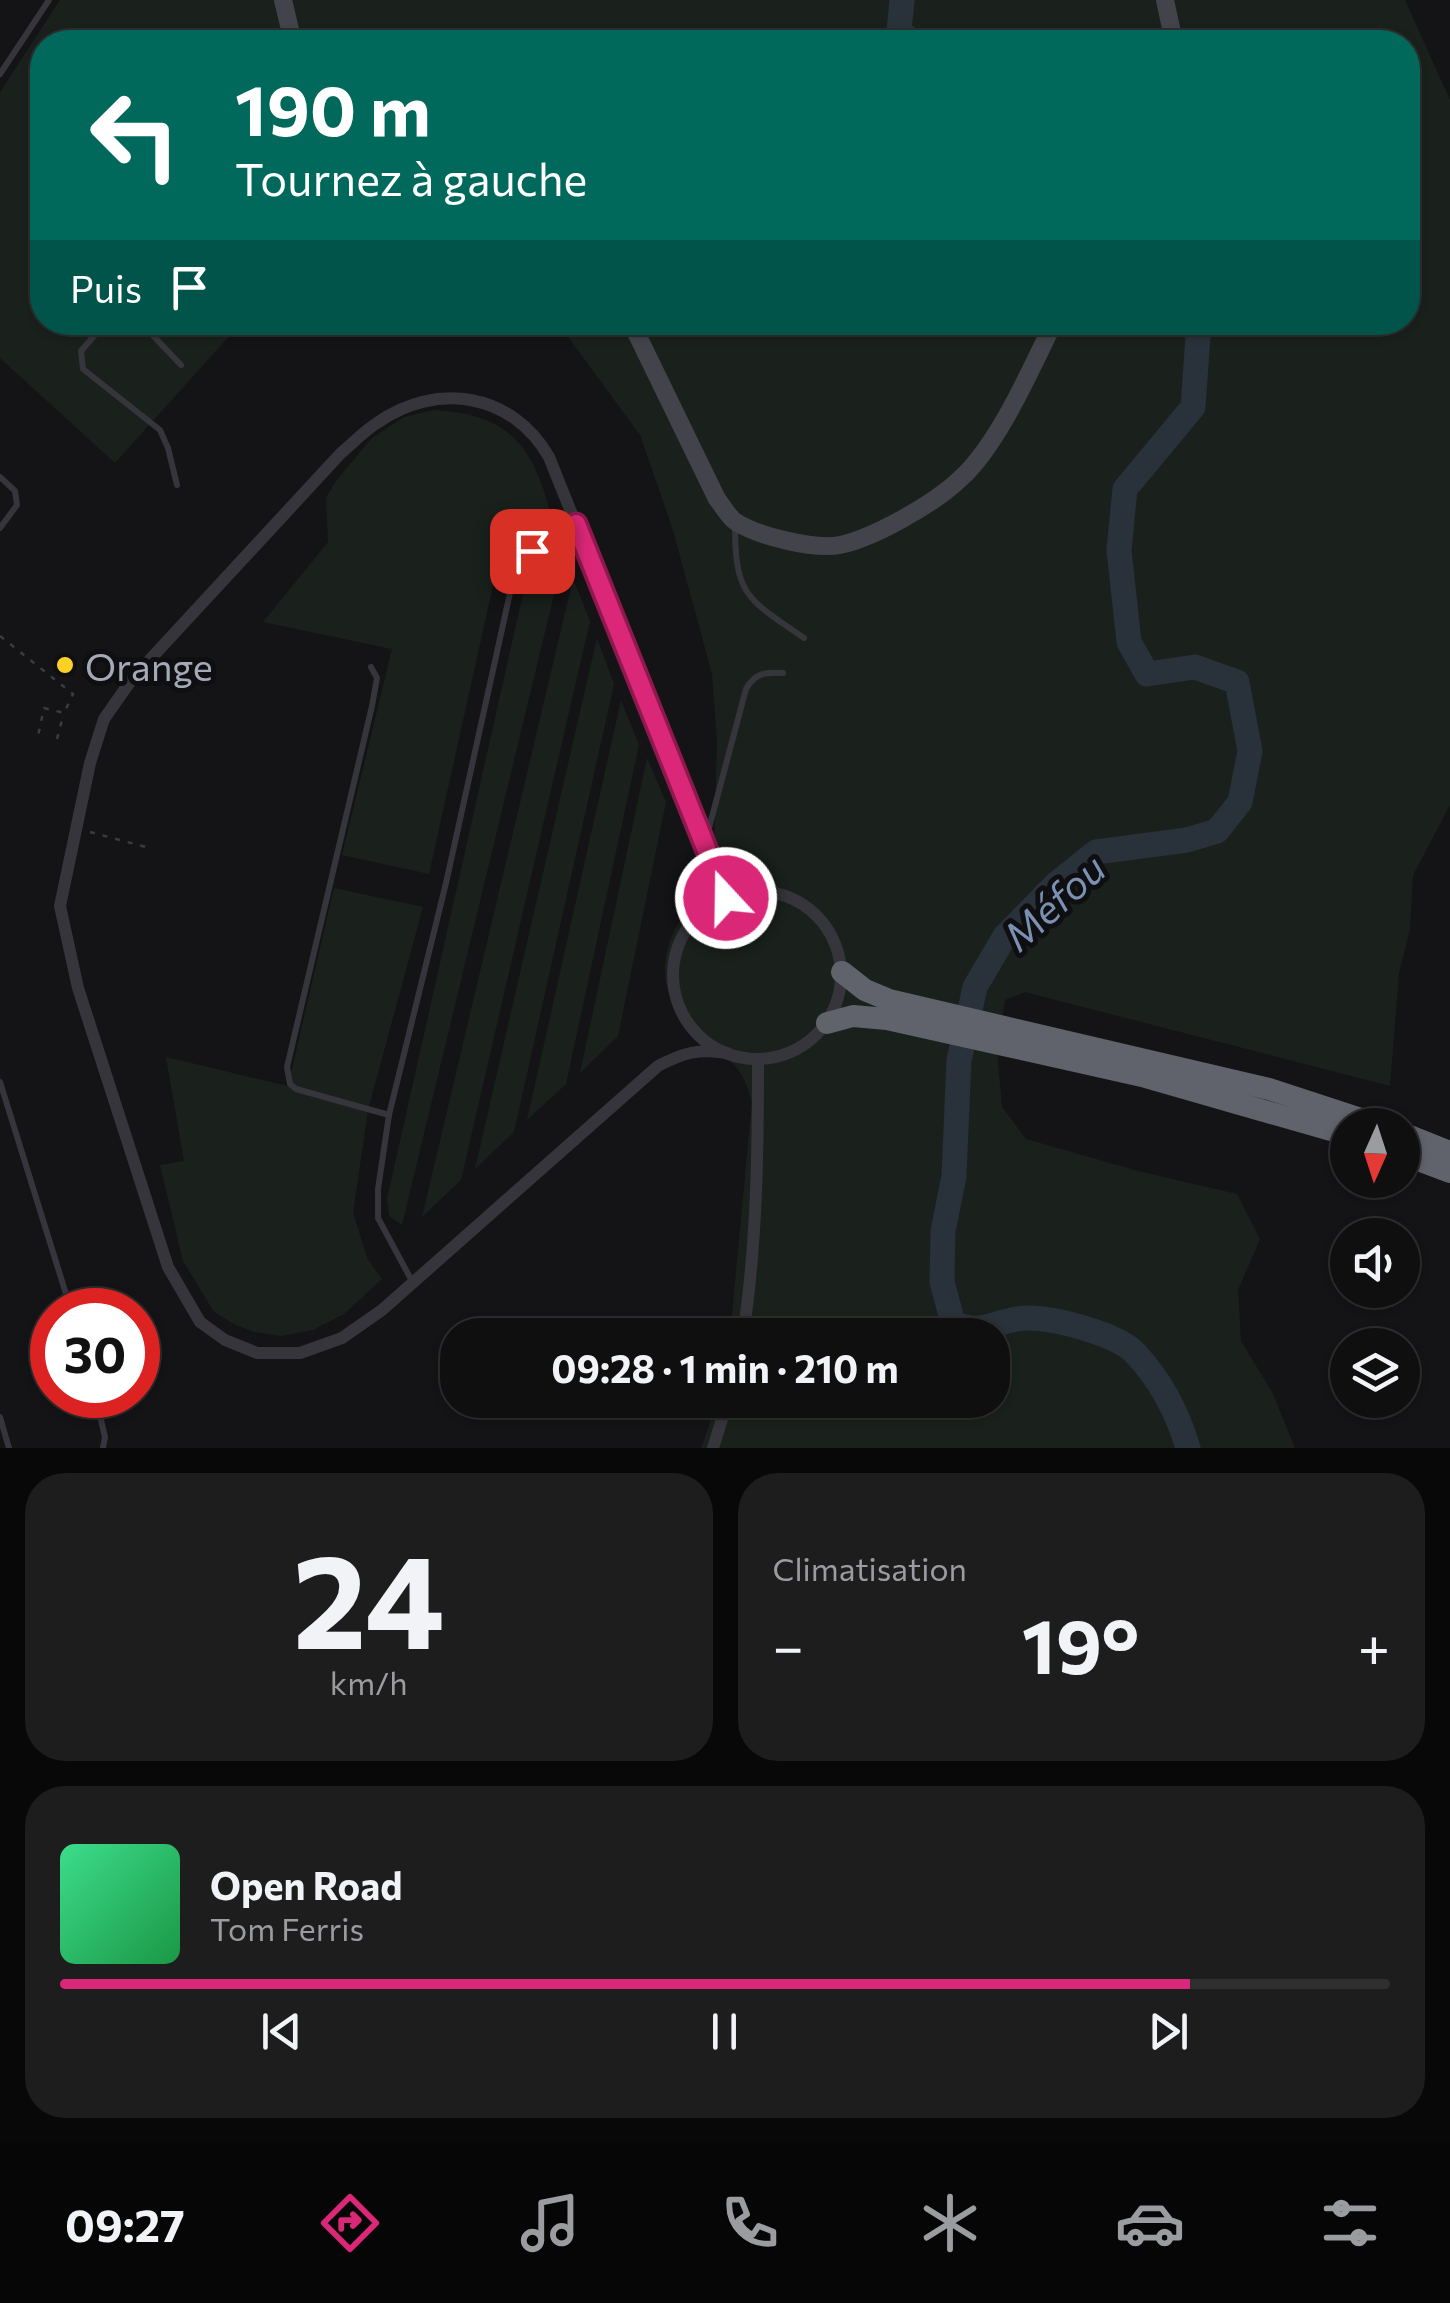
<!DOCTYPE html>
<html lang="fr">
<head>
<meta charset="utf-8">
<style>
	:root { --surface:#0f0f10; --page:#1d1d1e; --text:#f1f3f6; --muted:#9b9c9f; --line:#2f2f30; --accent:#db2777 }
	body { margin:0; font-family:Commissioner,sans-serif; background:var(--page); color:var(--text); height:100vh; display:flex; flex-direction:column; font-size:38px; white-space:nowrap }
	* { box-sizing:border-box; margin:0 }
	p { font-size:32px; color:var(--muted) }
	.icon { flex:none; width:55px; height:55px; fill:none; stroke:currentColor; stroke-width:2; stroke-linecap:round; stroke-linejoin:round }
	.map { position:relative; height:1448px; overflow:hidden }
	.details { display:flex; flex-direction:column; gap:25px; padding:25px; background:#080809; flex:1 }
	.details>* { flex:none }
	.banner { position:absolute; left:30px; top:30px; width:1390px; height:305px; border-radius:40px; box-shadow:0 2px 8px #0004,0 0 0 2px var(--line); background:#00695c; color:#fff; overflow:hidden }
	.needle { width:65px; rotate:183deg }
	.controls { position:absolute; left:1330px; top:1108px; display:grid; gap:20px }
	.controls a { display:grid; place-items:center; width:90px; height:90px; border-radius:50%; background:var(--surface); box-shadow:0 2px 8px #0004,0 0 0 2px var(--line); font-size:50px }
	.speed { position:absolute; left:30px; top:1288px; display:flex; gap:20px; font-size:50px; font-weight:700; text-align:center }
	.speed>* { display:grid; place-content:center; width:130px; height:130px; border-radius:50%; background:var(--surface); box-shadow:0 2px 8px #0004,0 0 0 2px var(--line); line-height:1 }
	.speed .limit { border:15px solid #d22; background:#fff; color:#111 }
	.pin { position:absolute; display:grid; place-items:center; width:85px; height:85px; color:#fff; margin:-42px; border-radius:20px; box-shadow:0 5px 15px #0006 }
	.me { position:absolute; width:110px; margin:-55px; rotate:339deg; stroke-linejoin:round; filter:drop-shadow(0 0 8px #0008) }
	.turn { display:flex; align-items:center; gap:35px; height:210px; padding:0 40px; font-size:45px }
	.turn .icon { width:130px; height:130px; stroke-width:2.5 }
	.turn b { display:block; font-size:70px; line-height:85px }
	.then { display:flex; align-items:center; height:95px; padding:0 40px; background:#0003; gap:20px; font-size:38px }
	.big { font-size:75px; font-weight:700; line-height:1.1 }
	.details .tile { flex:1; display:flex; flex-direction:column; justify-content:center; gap:15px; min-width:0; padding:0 35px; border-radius:40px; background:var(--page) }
	.details .dial { align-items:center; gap:0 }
	.dial b { font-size:130px; line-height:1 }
	.song { display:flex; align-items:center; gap:30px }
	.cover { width:120px; height:120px; border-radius:15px; background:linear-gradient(135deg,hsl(150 70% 55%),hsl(140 70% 35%)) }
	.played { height:10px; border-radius:5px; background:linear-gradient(90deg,var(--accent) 85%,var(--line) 85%) }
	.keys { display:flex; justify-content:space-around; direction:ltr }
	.heat { display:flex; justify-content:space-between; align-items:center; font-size:55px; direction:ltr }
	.details .tiles { flex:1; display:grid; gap:25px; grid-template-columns:1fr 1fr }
	.tile:last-child { grid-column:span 2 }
	.trip { position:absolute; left:440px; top:1318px; width:570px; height:100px; border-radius:40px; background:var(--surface); box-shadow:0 2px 8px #0004,0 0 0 2px var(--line); font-weight:700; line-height:100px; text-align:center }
	.menu { display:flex; height:160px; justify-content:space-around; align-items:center; background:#060606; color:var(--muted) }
	.menu .icon { width:70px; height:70px }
	.menu .on { color:var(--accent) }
	.menu b { font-size:45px; color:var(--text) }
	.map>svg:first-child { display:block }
</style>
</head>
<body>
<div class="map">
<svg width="1450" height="1448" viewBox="0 0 1450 1448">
	<rect width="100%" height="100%" fill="#141416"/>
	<g fill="#1a211c">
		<path d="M60,0H1405L1450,100V805L1413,875L1410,929L1399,973L1390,1086L1025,992L1005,1000L997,1051L1002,1107L1026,1139L1138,1171L1237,1194L1260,1239L1238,1290L1241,1341L1273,1394L1295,1448H701L718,1400H992V1335H730L752,1102C748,1090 745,1077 736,1067C730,1060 719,1056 711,1050C675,1021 653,982 672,936C681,913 702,902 713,881L717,741L712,674L672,527L640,435L563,330L501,323L1408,322V42H42V322L241,323L115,463L0,358V92Z"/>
		<path d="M413,322V325L309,334L297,323Z"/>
		<path d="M433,410C508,414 533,444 551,515L512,544L494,581L429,874L342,855L392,649L263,622L328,542L326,498L336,481L372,438L404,417Z"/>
		<path d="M564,553L402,1225L389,1216L387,1199L526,580L547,559Z"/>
		<path d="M573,579L590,621L461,1180L422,1217Z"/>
		<path d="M597,638L614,684L514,1132L475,1169Z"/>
		<path d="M621,700L639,745L566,1084L527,1120Z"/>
		<path d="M647,758L666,802L618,1036L580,1073Z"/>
		<path d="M334,888L423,907L368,1110L353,1213L368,1260L382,1279L344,1314L313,1330L281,1336L254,1332L236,1325L214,1312L183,1261L160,1165L184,1161L166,1057L288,1086Z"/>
	</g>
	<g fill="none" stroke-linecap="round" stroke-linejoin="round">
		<g stroke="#29313a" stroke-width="25">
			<path d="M902,0L899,31L913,42"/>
			<path d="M1188,1448C1178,1414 1160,1380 1136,1354C1118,1334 1055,1318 1028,1318C998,1318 984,1337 953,1323L942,1282L943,1231L954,1176L959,1060L975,987L1005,936L1056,884L1096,852L1187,840L1217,831L1240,802L1250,751L1237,682L1195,667L1147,674L1129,642L1119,550L1125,489L1193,407L1199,322"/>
		</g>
		<g stroke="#3b3c42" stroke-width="2.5" stroke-dasharray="5 8" stroke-linecap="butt">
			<path d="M0,636L73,694L64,713L44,708L38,736"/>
			<path d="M57,739L63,716"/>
			<path d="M90,832L146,847"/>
		</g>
		<g stroke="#35353b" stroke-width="6">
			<path d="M0,74L49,0"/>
			<path d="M106,322L81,351L83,369L160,430L168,448L177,485"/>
			<path d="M140,322L181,365"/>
			<path d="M0,477L15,491L17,505L0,528"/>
			<path d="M735,525C735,597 748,599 804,638"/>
			<path d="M371,667L377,678L372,706L287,1067L290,1084L296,1089L389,1115"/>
			<path d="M705,843L746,689C755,673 765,672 783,673"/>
			<path d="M0,1082L71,1310"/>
			<path d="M413,1283L378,1218V1189L389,1115L446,883L512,584C525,552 544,539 575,525"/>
			<path d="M95,1395L105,1437L103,1448"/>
			<path d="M0,1417L9,1448"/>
		</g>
		<g stroke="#35353b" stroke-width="12">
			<circle cx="757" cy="975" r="84"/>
			<path d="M726,898L549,457C513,393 436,381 377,423C364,431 353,443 341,453L132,679L104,719L90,763L60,906L78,988L168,1267L200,1322L225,1340L257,1353H300L342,1338L382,1310L658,1066C683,1053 699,1048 727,1053"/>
			<path d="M743,1335C757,1243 758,1152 758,1059"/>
			<path d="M713,1448L728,1400"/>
		</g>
		<g stroke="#43444b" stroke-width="18">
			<path d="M283,0L293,42"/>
			<path d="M1165,0L1174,42"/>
			<path d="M631,322L717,499C723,506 729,518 736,522C758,536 814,550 840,545C874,538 935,503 960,479C998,445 1031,369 1054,322"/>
		</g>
		<g stroke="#60626c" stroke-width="22">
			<path d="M842,972L865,990L889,1000L1269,1089L1379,1125"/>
			<path d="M827,1023L853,1016L887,1019L1142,1076L1348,1135"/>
			<path d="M1402,1133L1450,1152"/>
			<path d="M1402,1154L1450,1172"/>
		</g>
	</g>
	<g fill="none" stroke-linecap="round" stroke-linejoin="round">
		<g stroke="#8e194d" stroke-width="25">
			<path id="route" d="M532,551L545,539L576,524L726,898"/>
		</g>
		<use href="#route" stroke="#db2777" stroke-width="18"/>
	</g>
	<circle fill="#fcd126" stroke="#0f0f11" stroke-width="4" cx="65" cy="665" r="10"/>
	<g text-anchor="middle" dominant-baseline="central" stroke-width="10" stroke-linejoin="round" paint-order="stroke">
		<g font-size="38" fill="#a5a8b7" stroke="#0f0f11" text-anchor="start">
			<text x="85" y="665">Orange</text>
		</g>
		<g font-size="40" font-style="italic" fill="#7a91b4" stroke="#0f0f11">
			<text transform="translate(1053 901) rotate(-42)">Méfou</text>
		</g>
	</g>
</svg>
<div class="controls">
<a><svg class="needle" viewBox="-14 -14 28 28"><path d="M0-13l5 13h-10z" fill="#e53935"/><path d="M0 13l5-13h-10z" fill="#9b9c9f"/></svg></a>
<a><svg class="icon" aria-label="sound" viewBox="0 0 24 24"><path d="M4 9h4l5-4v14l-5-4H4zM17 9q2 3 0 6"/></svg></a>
<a><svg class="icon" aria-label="layers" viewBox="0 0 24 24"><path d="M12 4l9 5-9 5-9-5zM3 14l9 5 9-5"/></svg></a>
</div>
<div class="speed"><div class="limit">30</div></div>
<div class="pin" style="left:532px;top:551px;background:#d93025"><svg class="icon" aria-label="arrive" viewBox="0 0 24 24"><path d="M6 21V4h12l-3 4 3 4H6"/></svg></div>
<svg class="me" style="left:726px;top:898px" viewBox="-20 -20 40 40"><circle r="17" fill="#db2777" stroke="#fff" stroke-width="3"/><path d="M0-11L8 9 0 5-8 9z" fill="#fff"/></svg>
<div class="trip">09:28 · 1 min · 210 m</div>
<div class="banner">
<div class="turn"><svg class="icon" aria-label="left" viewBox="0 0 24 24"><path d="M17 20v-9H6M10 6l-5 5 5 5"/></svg><div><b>190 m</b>Tournez à gauche</div></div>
<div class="then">Puis<svg class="icon" aria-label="arrive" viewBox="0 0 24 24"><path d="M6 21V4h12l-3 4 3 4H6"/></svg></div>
</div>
</div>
<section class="details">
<div class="tiles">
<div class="tile dial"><b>24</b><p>km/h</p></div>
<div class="tile"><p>Climatisation</p>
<div class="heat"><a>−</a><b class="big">19°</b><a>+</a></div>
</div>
<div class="tile">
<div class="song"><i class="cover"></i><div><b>Open Road</b><p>Tom Ferris</p></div></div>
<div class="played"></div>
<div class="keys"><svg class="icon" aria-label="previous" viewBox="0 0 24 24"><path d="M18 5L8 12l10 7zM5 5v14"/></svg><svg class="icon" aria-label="pause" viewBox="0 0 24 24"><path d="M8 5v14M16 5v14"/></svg><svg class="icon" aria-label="next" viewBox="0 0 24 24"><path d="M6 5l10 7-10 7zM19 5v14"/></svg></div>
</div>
</div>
</section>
<nav class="menu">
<b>09:27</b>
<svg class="icon on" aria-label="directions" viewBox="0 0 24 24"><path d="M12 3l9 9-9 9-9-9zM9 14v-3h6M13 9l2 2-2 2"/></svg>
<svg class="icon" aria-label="music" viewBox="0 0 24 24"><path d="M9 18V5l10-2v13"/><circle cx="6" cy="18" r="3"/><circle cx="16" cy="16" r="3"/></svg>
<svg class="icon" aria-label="phone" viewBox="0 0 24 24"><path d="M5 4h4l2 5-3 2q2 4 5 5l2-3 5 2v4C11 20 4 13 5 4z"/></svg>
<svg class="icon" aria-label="climate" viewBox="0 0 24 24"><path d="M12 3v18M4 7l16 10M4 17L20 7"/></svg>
<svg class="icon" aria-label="car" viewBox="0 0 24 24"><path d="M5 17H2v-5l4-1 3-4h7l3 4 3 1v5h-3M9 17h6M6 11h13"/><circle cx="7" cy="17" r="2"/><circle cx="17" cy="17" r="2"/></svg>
<svg class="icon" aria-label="filters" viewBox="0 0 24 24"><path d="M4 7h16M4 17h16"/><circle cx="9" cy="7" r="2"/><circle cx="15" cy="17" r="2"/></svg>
</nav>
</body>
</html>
